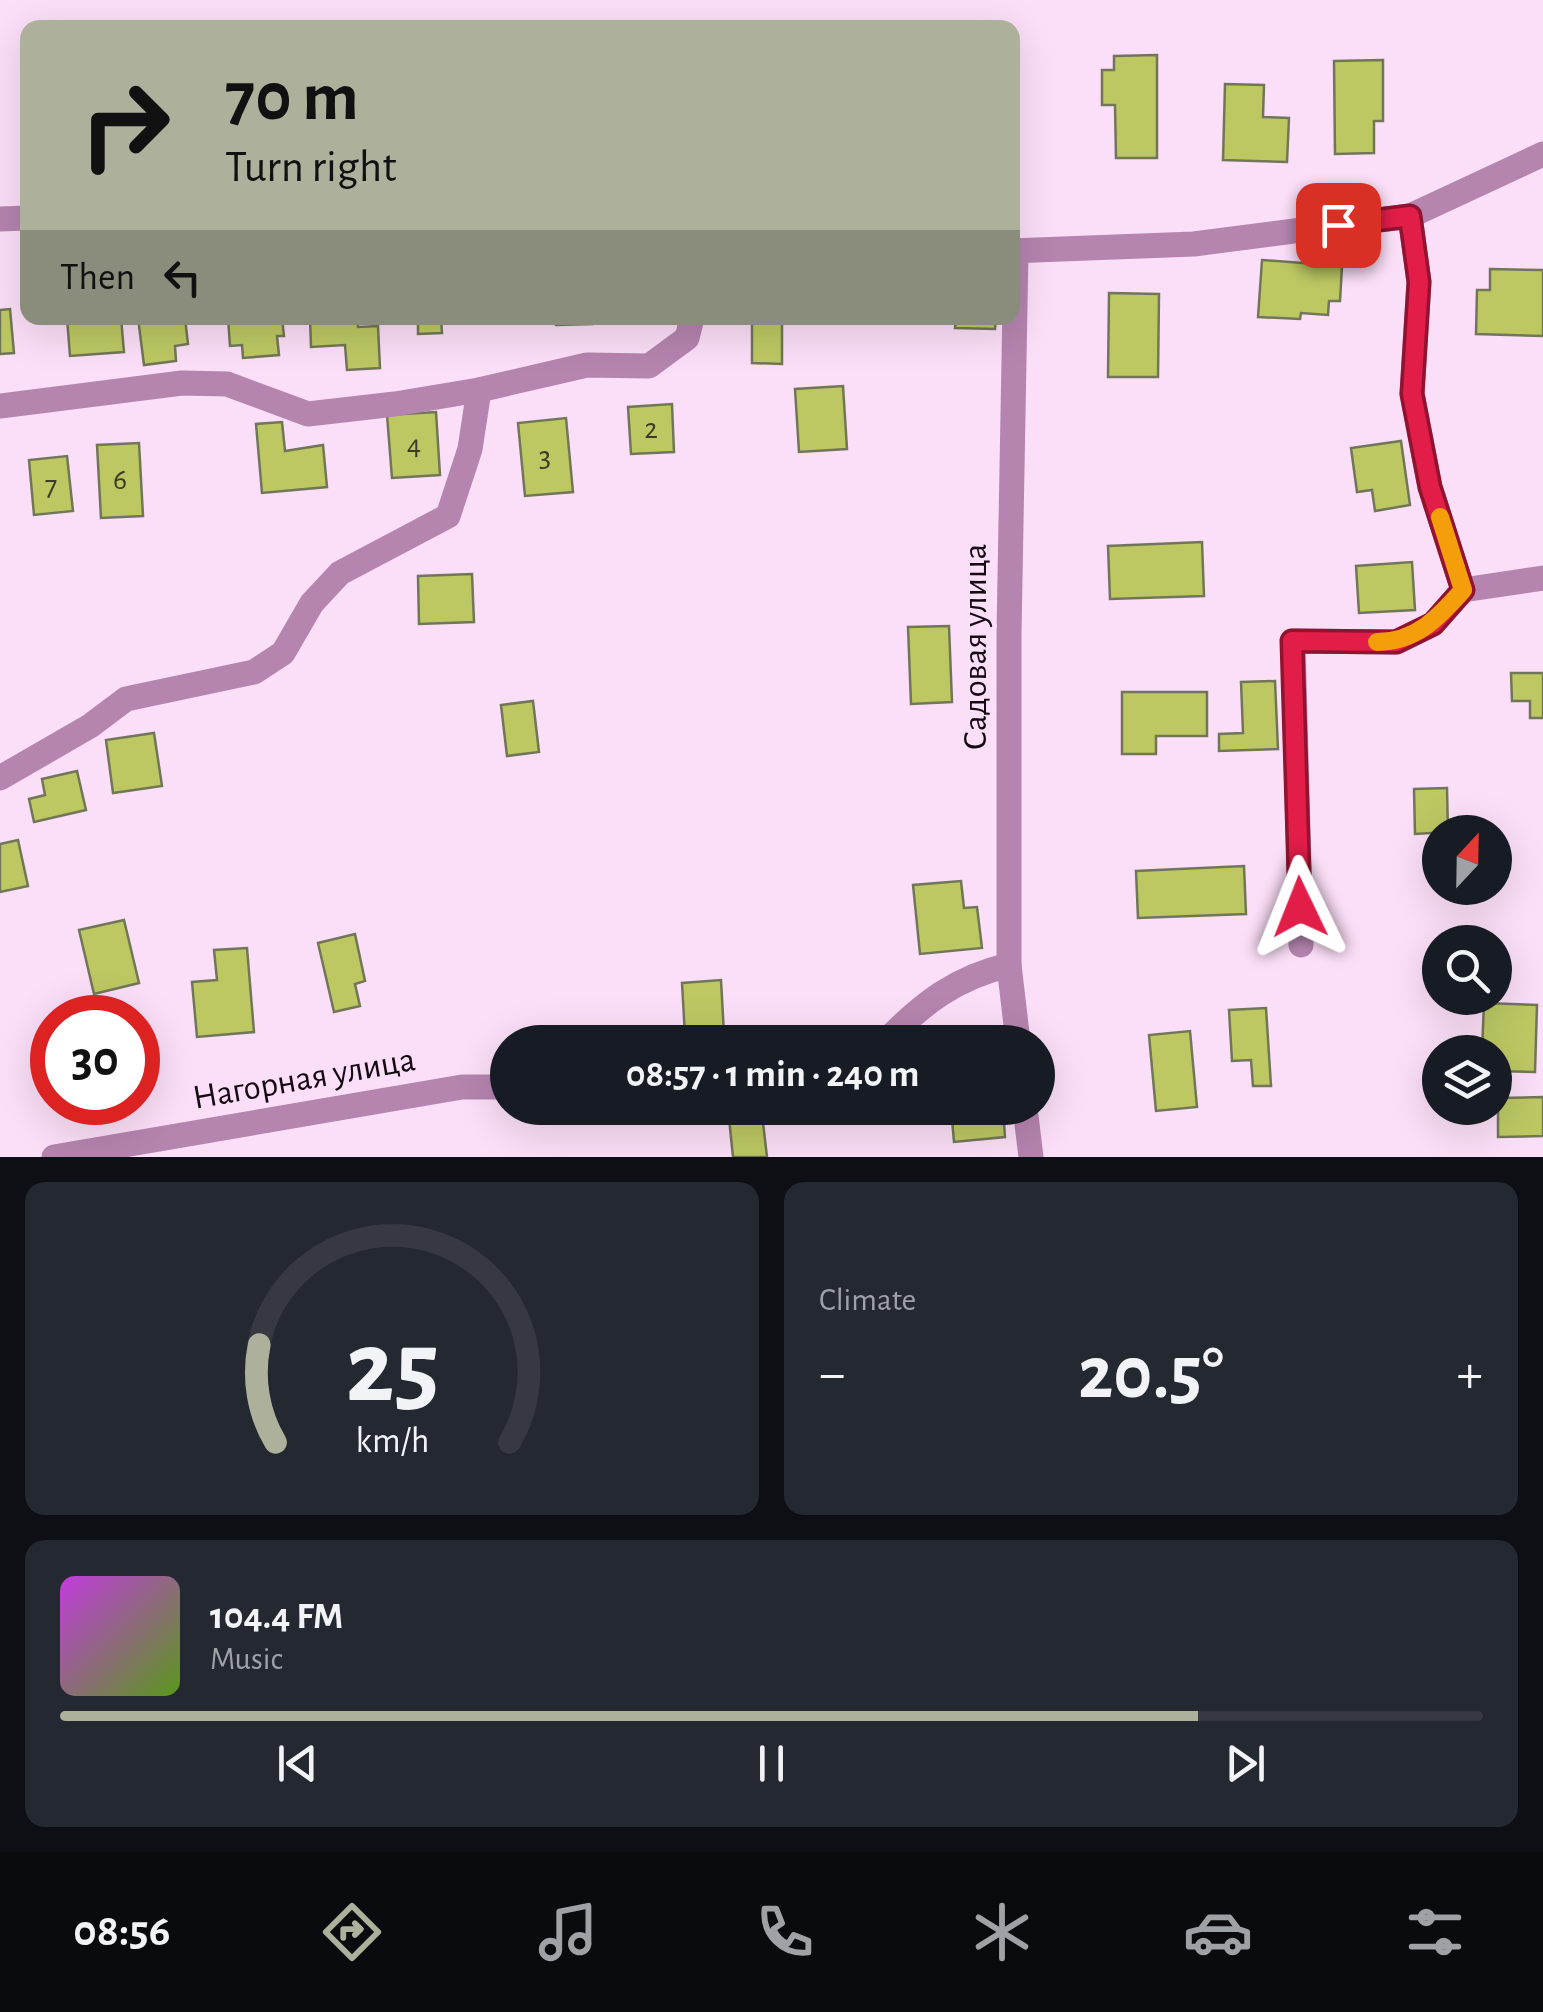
<!DOCTYPE html>
<html lang="en">
<head>
<meta charset="utf-8">
<style>
	:root { --surface:#171b24; --page:#242831; --text:#f1f3f6; --muted:#9ea1a6; --line:#363941; --accent:#adb19c }
	body { margin:0; font-family:"Alegreya Sans",sans-serif; background:var(--page); color:var(--text); height:100vh; display:flex; flex-direction:column; font-size:38px; white-space:nowrap }
	* { box-sizing:border-box; margin:0 }
	p { font-size:32px; color:var(--muted) }
	.icon { flex:none; width:55px; height:55px; fill:none; stroke:currentColor; stroke-width:2; stroke-linecap:round; stroke-linejoin:round }
	.map { position:relative; height:1157px; overflow:hidden }
	.side { display:flex; flex-direction:column; gap:25px; padding:25px; background:#0d0f14; flex:1 }
	.side>* { flex:none }
	.banner { position:absolute; left:20px; top:20px; width:1000px; height:305px; border-radius:20px; box-shadow:0 10px 40px #0002; background:#adb19c; color:#111; overflow:hidden }
	.needle { width:65px; rotate:22deg }
	.controls { position:absolute; left:1422px; top:815px; display:grid; gap:20px }
	.controls a { display:grid; place-items:center; width:90px; height:90px; border-radius:50%; background:var(--surface); box-shadow:0 10px 40px #0002; font-size:50px }
	.speed { position:absolute; left:30px; top:995px; display:flex; gap:20px; font-size:50px; font-weight:700; text-align:center }
	.speed>* { display:grid; place-content:center; width:130px; height:130px; border-radius:50%; background:var(--surface); box-shadow:0 10px 40px #0002; line-height:1 }
	.speed .limit { border:15px solid #d22; background:#fff; color:#111 }
	.pin { position:absolute; display:grid; place-items:center; width:85px; height:85px; color:#fff; margin:-42px; border-radius:20px; box-shadow:0 5px 15px #0006 }
	.me { position:absolute; width:110px; margin:-55px; rotate:358deg; stroke-linejoin:round; filter:drop-shadow(0 0 8px #0008) }
	.turn { display:flex; align-items:center; gap:35px; height:210px; padding:0 40px; font-size:45px }
	.turn .icon { width:130px; height:130px; stroke-width:2.5 }
	.turn b { display:block; font-size:70px; line-height:85px }
	.then { display:flex; align-items:center; height:95px; padding:0 40px; background:#0003; gap:20px; font-size:38px }
	.big { font-size:75px; font-weight:700; line-height:1.1 }
	.side .widget { flex:1; display:flex; flex-direction:column; justify-content:center; gap:15px; min-width:0; padding:0 35px; border-radius:20px; background:var(--page) }
	.side .dial { align-items:center; gap:0 }
	.dial svg { height:260px; overflow:visible; fill:none; stroke:var(--line); stroke-width:7; stroke-linecap:round; text-anchor:middle }
	.dial text { fill:var(--text); stroke:none }
	.song { display:flex; align-items:center; gap:30px }
	.cover { width:120px; height:120px; border-radius:15px; background:linear-gradient(135deg,hsl(290 70% 55%),hsl(90 70% 35%)) }
	.played { height:10px; border-radius:5px; background:linear-gradient(90deg,var(--accent) 80%,var(--line) 80%) }
	.keys { display:flex; justify-content:space-around; direction:ltr }
	.heat { display:flex; justify-content:space-between; align-items:center; font-size:55px; direction:ltr }
	.side .tiles { flex:1; display:grid; gap:25px; grid-template-columns:1fr 1fr }
	.widget:last-child { grid-column:span 2 }
	.trip { position:absolute; left:490px; top:1025px; width:565px; height:100px; border-radius:50px; background:var(--surface); box-shadow:0 10px 40px #0002; font-weight:700; line-height:100px; text-align:center }
	.dock { display:flex; height:160px; justify-content:space-around; align-items:center; background:#090b0e; color:var(--muted) }
	.dock .icon { width:70px; height:70px }
	.dock .active { color:var(--accent) }
	.dock b { font-size:45px; color:var(--text) }
	.map>svg:first-child { display:block }
</style>
</head>
<body>
<div class="map">
<svg width="1543" height="1157" viewBox="0 0 1543 1157">
	<rect width="100%" height="100%" fill="#fbdef7"/>
	<g fill="#bdc863" stroke="#727658" stroke-width="2.5">
		<path d="M1157,55V158H1116L1115,105H1102V70H1114V56Z"/>
		<path d="M1383,60V121H1374V153L1335,154L1334,61Z"/>
		<path d="M1225,84L1264,85L1263,117L1289,118L1287,162L1223,160Z"/>
		<path d="M1262,260L1342,266L1340,301H1329L1328,315L1301,313L1300,319L1258,317Z"/>
		<path d="M1490,269L1543,270V336L1476,334L1477,290H1490Z"/>
		<path d="M1109,293L1159,294L1158,377H1108Z"/>
		<path d="M10,309L14,353L0,354V310Z"/>
		<path d="M67,318H121L124,352L70,356Z"/>
		<path d="M138,318H185L188,344L175,346L176,361L144,365Z"/>
		<path d="M228,318H282L284,336H277L279,355L243,358L242,345L230,346Z"/>
		<path d="M310,318H357L358,327L378,326L380,368L347,370L345,345L311,347Z"/>
		<path d="M389,318H441L442,333L418,334V321L390,323Z"/>
		<path d="M462,318H507L508,322L462,323Z"/>
		<path d="M555,318H592V324L556,325Z"/>
		<path d="M621,318H668V320L621,323Z"/>
		<path d="M752,318H782V364L752,363Z"/>
		<rect x="839" y="318" width="41" height="3"/>
		<path d="M956,318H996L995,329L955,328Z"/>
		<path d="M843,386L847,449L799,452L795,389Z"/>
		<path d="M672,404L674,452L631,454L628,407Z"/>
		<path d="M436,412L440,475L392,478L387,415Z"/>
		<path d="M566,418L573,492L525,496L518,423Z"/>
		<path d="M282,422L285,451L323,445L327,487L262,493L256,424Z"/>
		<path d="M1401,441L1410,505L1375,511L1372,490L1357,492L1351,448Z"/>
		<path d="M139,443L143,516L101,518L97,445Z"/>
		<path d="M67,456L73,511L34,515L29,460Z"/>
		<path d="M1202,542L1204,596L1110,599L1108,546Z"/>
		<path d="M1412,562L1415,610L1359,613L1356,566Z"/>
		<path d="M472,574L474,622L419,624L418,576Z"/>
		<path d="M949,626L952,702L911,704L908,627Z"/>
		<path d="M1511,673H1543V718H1530V701H1512Z"/>
		<path d="M1275,681L1278,749L1219,751V734L1243,733L1241,682Z"/>
		<path d="M1122,692H1207V736H1156V754H1122Z"/>
		<path d="M533,701L539,752L507,756L501,705Z"/>
		<path d="M154,733L162,786L113,793L106,740Z"/>
		<path d="M77,771L86,810L34,822L29,799L45,795L42,779Z"/>
		<path d="M1447,788L1448,832L1415,834L1414,789Z"/>
		<path d="M18,840L28,886L0,892V844Z"/>
		<path d="M1244,866L1246,914L1138,918L1136,871Z"/>
		<path d="M961,881L964,908L977,907L982,948L920,954L913,885Z"/>
		<path d="M124,920L139,983L94,994L79,930Z"/>
		<path d="M355,934L365,981L355,984L360,1006L334,1012L318,943Z"/>
		<path d="M247,948L254,1032L197,1037L192,982L217,980L214,950Z"/>
		<path d="M721,980L724,1034L685,1036L682,983Z"/>
		<path d="M1484,1003L1537,1005L1535,1072L1495,1071V1052H1482Z"/>
		<path d="M1266,1008L1271,1086H1253L1251,1060L1232,1061L1229,1010Z"/>
		<path d="M1190,1031L1197,1107L1156,1111L1149,1035Z"/>
		<path d="M1543,1097V1136L1498,1137V1098Z"/>
		<path d="M951,1108H1003L1005,1137L954,1142Z"/>
		<path d="M762,1114L767,1157H733L729,1118Z"/>
	</g>
	<g fill="none" stroke-linecap="round" stroke-linejoin="round">
		<g stroke="#b584af" stroke-width="25">
			<path d="M1410,216L1419,282L1412,393L1430,487L1463,590L1543,578"/>
			<path d="M0,219L28,218"/>
			<path d="M1012,251L1194,244L1410,216L1543,154"/>
			<path d="M1016,251L1009,633V965L1018,1042"/>
			<path d="M0,406L182,383L227,384L308,414L395,404L479,390L587,365L649,366L687,338L692,318"/>
			<path d="M0,778L90,726L126,699L254,672L283,653L312,603L340,573L448,516L470,449L479,390"/>
			<path d="M1301,945L1293,641L1397,642L1433,624L1463,590"/>
			<path d="M885,1042C923,1003 955,978 1009,965"/>
			<path d="M1025,1108L1031,1157"/>
			<path d="M54,1157L462,1087H508"/>
		</g>
	</g>
	<g fill="none" stroke-linecap="round" stroke-linejoin="round">
		<g stroke="#92132f" stroke-width="25">
			<path id="route" d="M1300,907L1292,641L1396,642L1433,624L1463,590L1430,487L1412,394L1419,282L1410,216L1338,225"/>
		</g>
		<use href="#route" stroke="#e11d48" stroke-width="18"/>
		<path stroke="#f59e0b" stroke-width="18" d="M1377,642C1416,642 1438,618 1463,590L1440,517"/>
	</g>
	<g text-anchor="middle" dominant-baseline="central" stroke-width="9" stroke-linejoin="round" paint-order="stroke">
		<g font-size="30" fill="#3e3a26">
			<text x="651" y="429">2</text>
			<text x="414" y="445">4</text>
			<text x="545" y="457">3</text>
			<text x="120" y="480">6</text>
			<text x="51" y="486">7</text>
		</g>
		<g font-size="35" fill="#130a12" stroke="#fbdef7">
			<text transform="translate(975 647) rotate(-90)">Садовая улица</text>
			<text transform="translate(304 1079) rotate(-10)">Нагорная улица</text>
		</g>
	</g>
</svg>
<div class="controls">
<a><svg class="needle" viewBox="-14 -14 28 28"><path d="M0-13l5 13h-10z" fill="#e53935"/><path d="M0 13l5-13h-10z" fill="#9ea1a6"/></svg></a>
<a><svg class="icon" aria-label="search" viewBox="0 0 24 24"><circle cx="10" cy="10" r="6"/><path d="M15 15l6 6"/></svg></a>
<a><svg class="icon" aria-label="layers" viewBox="0 0 24 24"><path d="M12 4l9 5-9 5-9-5zM3 14l9 5 9-5"/></svg></a>
</div>
<div class="speed"><div class="limit">30</div></div>
<div class="pin" style="left:1338px;top:225px;background:#d93025"><svg class="icon" aria-label="arrive" viewBox="0 0 24 24"><path d="M6 21V4h12l-3 4 3 4H6"/></svg></div>
<svg class="me" style="left:1300px;top:907px" viewBox="-20 -20 40 40"><path d="M0-17L14 15 0 8-14 15z" fill="#e11d48" stroke="#fff" stroke-width="4"/></svg>
<div class="trip">08:57 · 1 min · 240 m</div>
<div class="banner">
<div class="turn"><svg class="icon" aria-label="right" viewBox="0 0 24 24"><path d="M7 20v-9h11M14 6l5 5-5 5"/></svg><div><b>70 m</b>Turn right</div></div>
<div class="then">Then<svg class="icon" aria-label="left" viewBox="0 0 24 24"><path d="M17 20v-9H6M10 6l-5 5 5 5"/></svg></div>
</div>
</div>
<section class="side">
<div class="tiles">
<div class="widget dial"><svg viewBox="0 0 100 80">
<path d="M14 69A42 42 0 1 1 86 69"/>
<path d="M14 69A42 42 0 0 1 9 39" stroke="#adb19c"/>
<text x="50" y="56" font-size="32" font-weight="700">25</text>
<text x="50" y="72" font-size="11">km/h</text>
</svg></div>
<div class="widget"><p>Climate</p>
<div class="heat"><a>−</a><b class="big">20.5°</b><a>+</a></div>
</div>
<div class="widget">
<div class="song"><i class="cover"></i><div><b>104.4 FM</b><p>Music</p></div></div>
<div class="played"></div>
<div class="keys"><svg class="icon" aria-label="previous" viewBox="0 0 24 24"><path d="M18 5L8 12l10 7zM5 5v14"/></svg><svg class="icon" aria-label="pause" viewBox="0 0 24 24"><path d="M8 5v14M16 5v14"/></svg><svg class="icon" aria-label="next" viewBox="0 0 24 24"><path d="M6 5l10 7-10 7zM19 5v14"/></svg></div>
</div>
</div>
</section>
<nav class="dock">
<b>08:56</b>
<svg class="icon active" aria-label="directions" viewBox="0 0 24 24"><path d="M12 3l9 9-9 9-9-9zM9 14v-3h6M13 9l2 2-2 2"/></svg>
<svg class="icon" aria-label="music" viewBox="0 0 24 24"><path d="M9 18V5l10-2v13"/><circle cx="6" cy="18" r="3"/><circle cx="16" cy="16" r="3"/></svg>
<svg class="icon" aria-label="phone" viewBox="0 0 24 24"><path d="M5 4h4l2 5-3 2q2 4 5 5l2-3 5 2v4C11 20 4 13 5 4z"/></svg>
<svg class="icon" aria-label="climate" viewBox="0 0 24 24"><path d="M12 3v18M4 7l16 10M4 17L20 7"/></svg>
<svg class="icon" aria-label="car" viewBox="0 0 24 24"><path d="M5 17H2v-5l4-1 3-4h7l3 4 3 1v5h-3M9 17h6M6 11h13"/><circle cx="7" cy="17" r="2"/><circle cx="17" cy="17" r="2"/></svg>
<svg class="icon" aria-label="filters" viewBox="0 0 24 24"><path d="M4 7h16M4 17h16"/><circle cx="9" cy="7" r="2"/><circle cx="15" cy="17" r="2"/></svg>
</nav>
</body>
</html>
